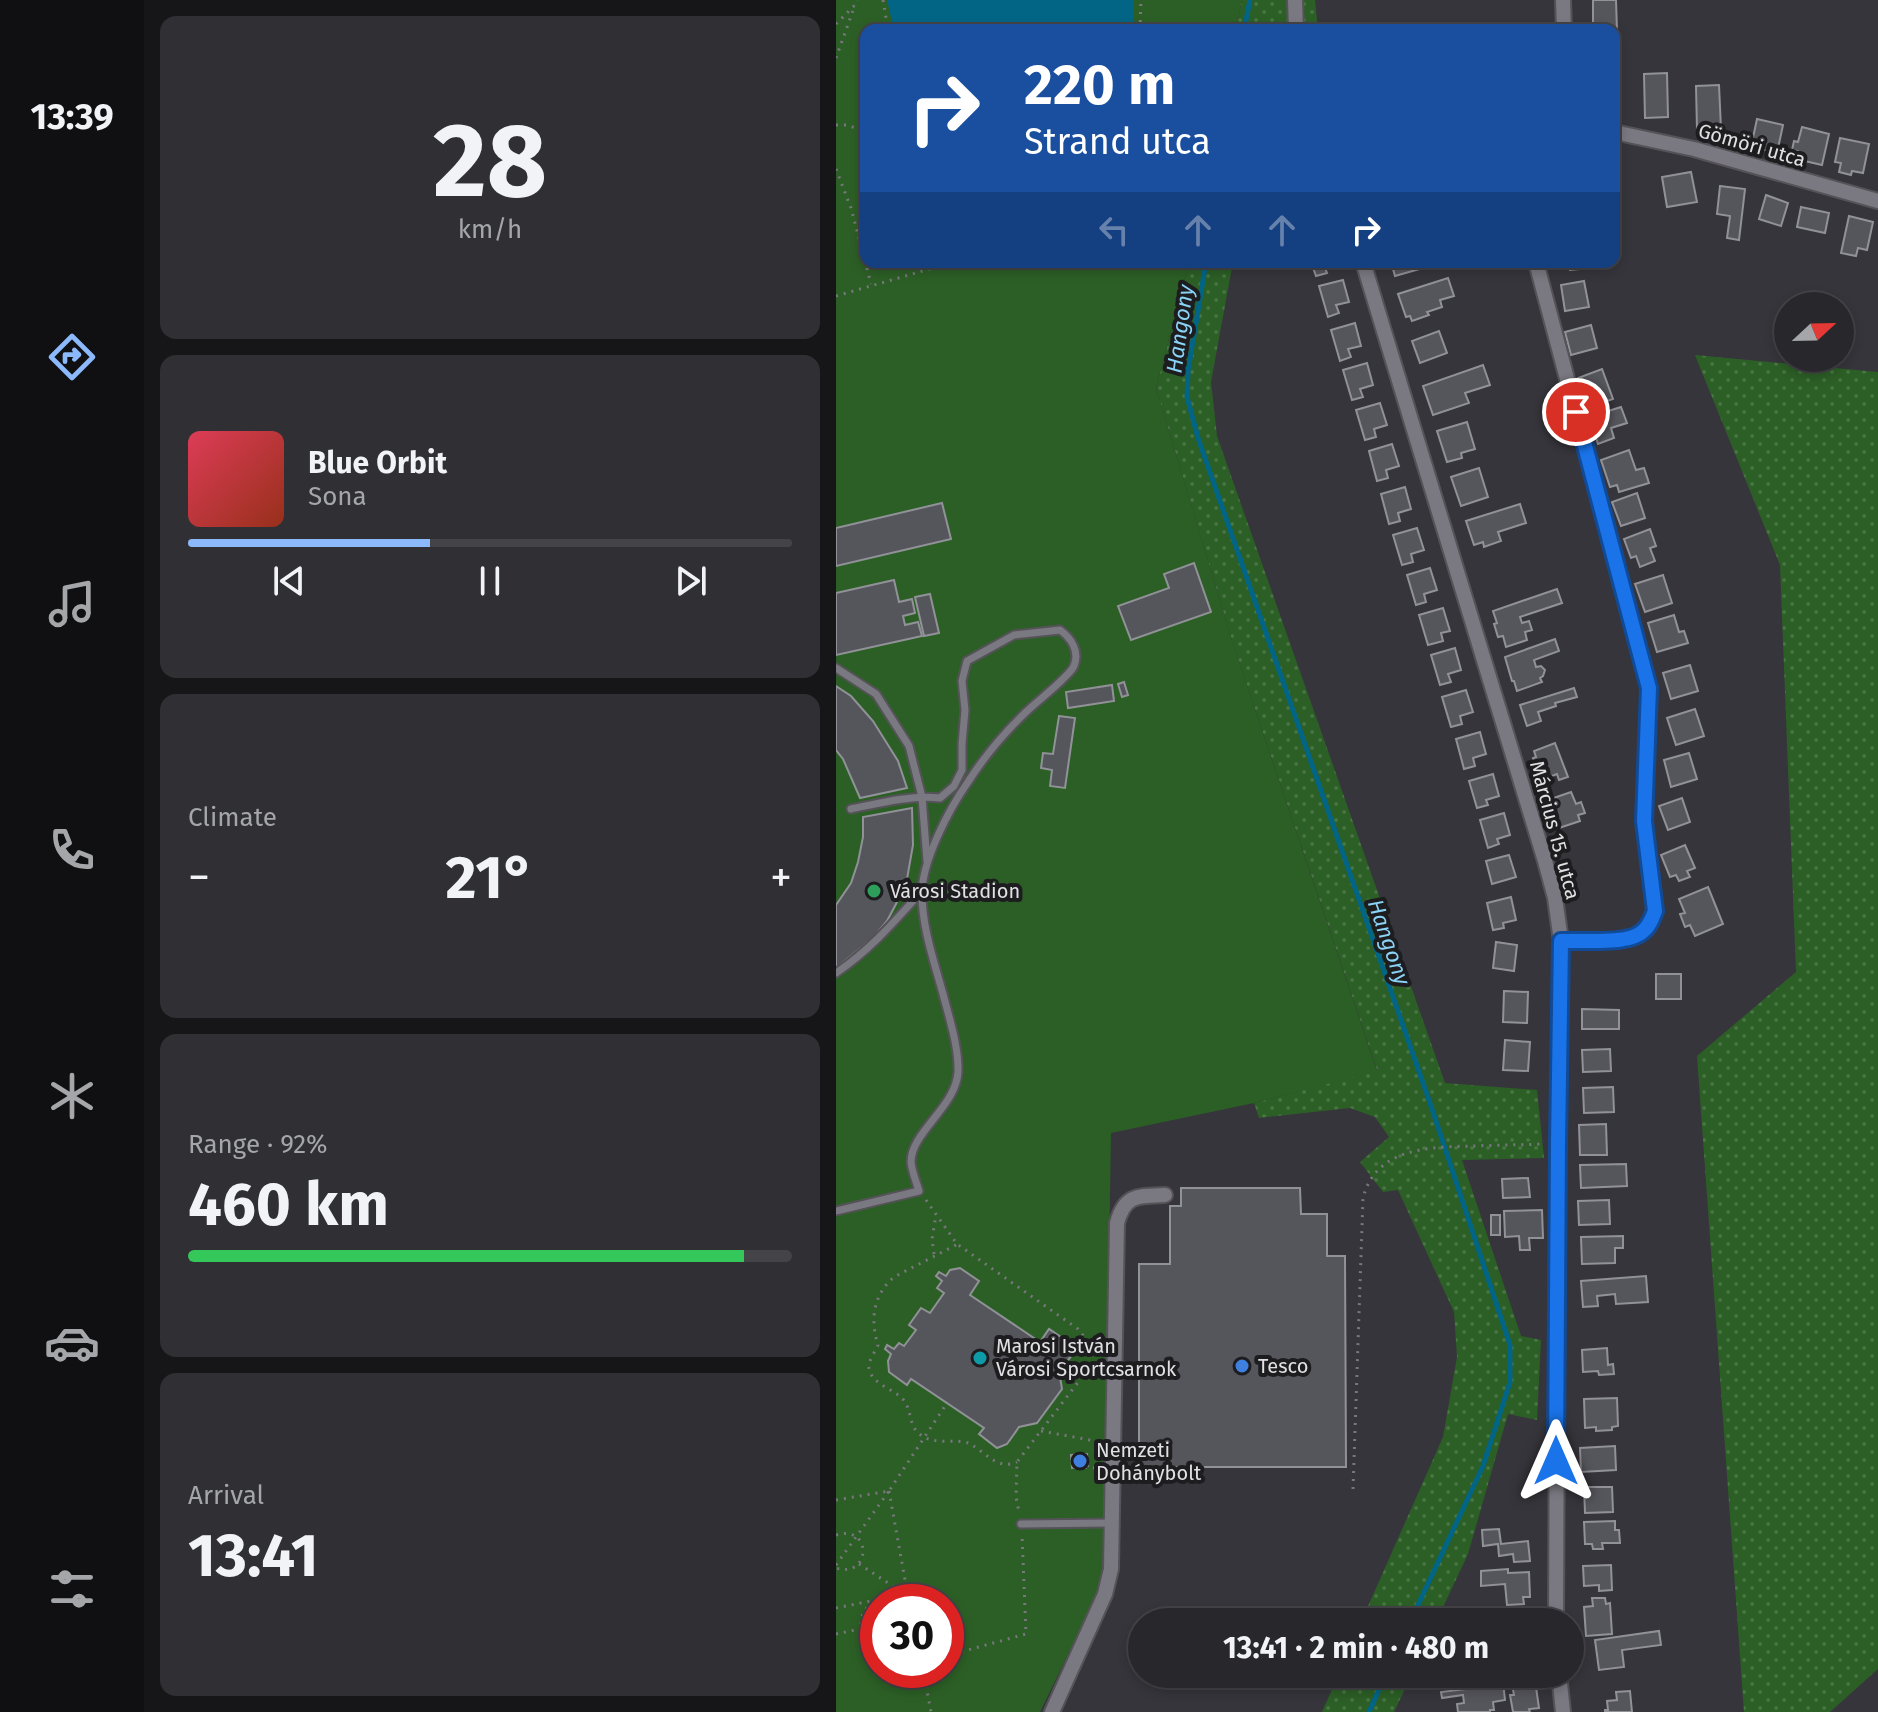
<!DOCTYPE html>
<html lang="en">
<head>
<meta charset="utf-8">
<style>
	:root { --surface:#28282c; --page:#303034; --text:#f1f3f6; --muted:#a5a6a9; --line:#444448; --accent:#8bb9fc }
	body { margin:0; font-family:"Fira Sans",sans-serif; background:var(--page); color:var(--text); height:100vh; display:flex; flex-direction:column; font-size:30px; white-space:nowrap }
	* { box-sizing:border-box; margin:0 }
	p { font-size:26px; color:var(--muted) }
	.icon { flex:none; width:44px; height:44px; fill:none; stroke:currentColor; stroke-width:2; stroke-linecap:round; stroke-linejoin:round }
	.map { position:relative; flex:1; overflow:hidden }
	.details { display:flex; flex-direction:column; gap:16px; padding:16px; background:#161618; width:692px }
	.details>* { flex:none }
	.banner { position:absolute; left:24px; top:24px; width:760px; height:244px; border-radius:16px; box-shadow:0 4px 12px #0003,0 0 0 2px var(--line); background:#1a4fa0; color:#fff; overflow:hidden }
	.needle { width:52px; rotate:68deg }
	.tools { position:absolute; left:938px; top:292px; display:grid; gap:16px }
	.tools a { display:grid; place-items:center; width:80px; height:80px; border-radius:50%; background:var(--surface); box-shadow:0 4px 12px #0003,0 0 0 2px var(--line); font-size:40px }
	.speed { position:absolute; left:24px; top:1584px; display:flex; gap:16px; font-size:40px; font-weight:700; text-align:center }
	.speed>* { display:grid; place-content:center; width:104px; height:104px; border-radius:50%; background:var(--surface); box-shadow:0 4px 12px #0003,0 0 0 2px var(--line); line-height:1 }
	.speed .limit { border:12px solid #d22; background:#fff; color:#111 }
	.pin { position:absolute; display:grid; place-items:center; width:68px; height:68px; color:#fff; margin:-34px; border:4px solid #fff; border-radius:50%; box-shadow:0 2px 8px #0007 }
	.me { position:absolute; width:88px; margin:-44px; rotate:0deg; stroke-linejoin:round; filter:drop-shadow(0 0 6px #0008) }
	.turn { display:flex; align-items:center; gap:28px; height:168px; padding:0 32px; font-size:36px }
	.turn .icon { width:104px; height:104px; stroke-width:2.5 }
	.turn b { display:block; font-size:56px; line-height:68px }
	.lanes { display:flex; align-items:center; height:76px; padding:0 32px; background:#0003; justify-content:center; gap:40px; direction:ltr }
	.lanes .off { opacity:.35 }
	.big { font-size:60px; font-weight:700; line-height:1.1 }
	.details .widget { flex:1; display:flex; flex-direction:column; justify-content:center; gap:12px; min-width:0; padding:0 28px; border-radius:16px; background:var(--page) }
	.details .dial { align-items:center; gap:0 }
	.dial b { font-size:104px; line-height:1 }
	.song { display:flex; align-items:center; gap:24px }
	.cover { width:96px; height:96px; border-radius:12px; background:linear-gradient(135deg,hsl(350 70% 55%),hsl(10 70% 35%)) }
	.played { height:8px; border-radius:4px; background:linear-gradient(90deg,var(--accent) 40%,var(--line) 40%) }
	.keys { display:flex; justify-content:space-around; direction:ltr }
	.heat { display:flex; justify-content:space-between; align-items:center; font-size:44px; direction:ltr }
	.charge { height:12px; border-radius:6px; background:linear-gradient(90deg,#34c759 92%,var(--line) 0) }
	.trip { position:absolute; left:292px; top:1608px; width:456px; height:80px; border-radius:40px; background:var(--surface); box-shadow:0 4px 12px #0003,0 0 0 2px var(--line); font-weight:700; line-height:80px; text-align:center }
	main { display:flex; flex:1; min-height:0 }
	.tabs { display:flex; flex-direction:column; width:144px; justify-content:space-around; align-items:center; background:#101012; color:var(--muted) }
	.tabs .icon { width:56px; height:56px }
	.tabs .selected { color:var(--accent) }
	.tabs b { font-size:36px; color:var(--text) }
	.map>svg:first-child { display:block }
</style>
</head>
<body>
<main>
<nav class="tabs">
<b>13:39</b>
<svg class="icon selected" aria-label="directions" viewBox="0 0 24 24"><path d="M12 3l9 9-9 9-9-9zM9 14v-3h6M13 9l2 2-2 2"/></svg>
<svg class="icon" aria-label="music" viewBox="0 0 24 24"><path d="M9 18V5l10-2v13"/><circle cx="6" cy="18" r="3"/><circle cx="16" cy="16" r="3"/></svg>
<svg class="icon" aria-label="phone" viewBox="0 0 24 24"><path d="M5 4h4l2 5-3 2q2 4 5 5l2-3 5 2v4C11 20 4 13 5 4z"/></svg>
<svg class="icon" aria-label="climate" viewBox="0 0 24 24"><path d="M12 3v18M4 7l16 10M4 17L20 7"/></svg>
<svg class="icon" aria-label="car" viewBox="0 0 24 24"><path d="M5 17H2v-5l4-1 3-4h7l3 4 3 1v5h-3M9 17h6M6 11h13"/><circle cx="7" cy="17" r="2"/><circle cx="17" cy="17" r="2"/></svg>
<svg class="icon" aria-label="filters" viewBox="0 0 24 24"><path d="M4 7h16M4 17h16"/><circle cx="9" cy="7" r="2"/><circle cx="15" cy="17" r="2"/></svg>
</nav>
<section class="details">
<div class="widget dial"><b>28</b><p>km/h</p></div>
<div class="widget">
<div class="song"><i class="cover"></i><div><b>Blue Orbit</b><p>Sona</p></div></div>
<div class="played"></div>
<div class="keys"><svg class="icon" aria-label="previous" viewBox="0 0 24 24"><path d="M18 5L8 12l10 7zM5 5v14"/></svg><svg class="icon" aria-label="pause" viewBox="0 0 24 24"><path d="M8 5v14M16 5v14"/></svg><svg class="icon" aria-label="next" viewBox="0 0 24 24"><path d="M6 5l10 7-10 7zM19 5v14"/></svg></div>
</div>
<div class="widget"><p>Climate</p>
<div class="heat"><a>−</a><b class="big">21°</b><a>+</a></div>
</div>
<div class="widget"><p>Range · 92%</p><b class="big">460 km</b><div class="charge"></div></div>
<div class="widget"><p>Arrival</p><b class="big">13:41</b></div>
</section>
<div class="map">
<svg width="1042" height="1712" viewBox="0 0 1042 1712">
	<defs>
		<pattern id="grass-dots" width="8" height="8" patternUnits="userSpaceOnUse" patternTransform="scale(2)"><rect width="8" height="8" fill="#2c5f26"/><path d="M2 2h.1M6 6h.1" fill="none" stroke="#4a7645" stroke-width="1.8" stroke-linecap="round"/></pattern>
	</defs>
	<rect width="100%" height="100%" fill="#36353b"/>
	<g fill="url(#grass-dots)">
		<path d="M406,0H479L482,30H400Z"/>
		<path d="M353,262H397L375,382L381,436L609,1083L701,1090L708,1158L626,1160L685,1336L705,1340L701,1420L672,1414L632,1554L600,1622H525L607,1437L621,1357L618,1312L562,1190L547,1192L524,1162L553,1137L539,1117L514,1108L423,1118L418,1103L541,1070L398,647L320,388Z"/>
		<path d="M859,355L1042,372V1669L994,1712H908L861,1056L960,972L944,565Z"/>
		<path d="M503,1674H576L558,1712H486Z"/>
	</g>
	<path fill="#2c5f26" fill-rule="evenodd" d="M0,0H406L400,30H30V262H353L320,388L398,647L541,1071L418,1103L275,1133L268,1567L262,1593L204,1712H0ZM42,1602H110V1670H42Z"/>
	<path fill="#036586" d="M51,0H297L298,30H58Z"/>
	<g fill="none" stroke-linecap="round" stroke-linejoin="round">
		<g stroke="#036586" stroke-width="5">
			<path d="M408,30L414,0"/>
			<path d="M370,262L352,371L351,397L362,438L594,1103L674,1345V1382L647,1466L574,1622"/>
			<path d="M533,1712L550,1674"/>
		</g>
	</g>
	<g fill="#55555c" stroke="#919198" stroke-width="2">
		<path d="M757,0H780L781,31L757,30Z"/>
		<path d="M778,60H780L782,103H778Z"/>
		<path d="M831,73L832,117L809,118L808,74Z"/>
		<path d="M883,85L885,129H861L860,86Z"/>
		<path d="M921,119L947,125L941,153L915,147Z"/>
		<path d="M966,127L993,134L986,165L960,159L962,151L956,150L958,141L962,142Z"/>
		<path d="M1004,138L1033,144L1027,173L1016,171L1015,175L1003,172L1005,163L999,162Z"/>
		<path d="M855,172L861,202L831,207L826,177Z"/>
		<path d="M884,186L909,189L903,240L891,238L894,216L881,214Z"/>
		<path d="M930,195L952,203L945,226L923,219Z"/>
		<path d="M965,207L993,213L989,233L961,227Z"/>
		<path d="M1013,216L1037,222L1031,250L1022,248L1020,256L1005,253Z"/>
		<path d="M475,262H499L488,265L491,273L480,276Z"/>
		<path d="M555,262H593L594,266L559,276Z"/>
		<path d="M721,262H752L753,268L734,270L733,263L722,264Z"/>
		<path d="M612,278L618,296L604,300L606,307L591,312L593,315L576,321L574,316L570,317L562,294Z"/>
		<path d="M507,280L513,302L500,305L503,313L492,317L483,286Z"/>
		<path d="M748,281L753,307L729,311L725,285Z"/>
		<path d="M519,323L525,346L512,349L515,357L504,361L495,330Z"/>
		<path d="M755,325L761,348L735,355L729,332Z"/>
		<path d="M603,331L611,353L584,363L576,341Z"/>
		<path d="M531,363L537,385L524,389L527,397L516,400L507,370Z"/>
		<path d="M647,365L654,385L629,393L633,403L597,415L587,386Z"/>
		<path d="M766,369L777,399L752,408L742,378Z"/>
		<path d="M544,403L551,425L538,429L540,437L529,440L520,410Z"/>
		<path d="M785,407L791,423L775,428L778,438L762,444L753,417Z"/>
		<path d="M631,422L639,449L625,453L626,458L611,462L601,431Z"/>
		<path d="M556,444L563,466L550,470L552,478L541,481L533,451Z"/>
		<path d="M793,450L800,470L808,468L813,483L783,492L781,485L774,487L765,460Z"/>
		<path d="M643,468L652,497L625,506L615,477Z"/>
		<path d="M569,487L575,509L562,513L564,521L553,524L545,494Z"/>
		<path d="M801,493L809,518L785,526L776,502Z"/>
		<path d="M106,503L115,539L0,566V528Z"/>
		<path d="M684,504L690,523L662,532L665,541L648,547L647,542L638,545L630,521Z"/>
		<path d="M581,528L588,550L575,554L577,562L566,565L557,535Z"/>
		<path d="M814,529L820,546L814,548L819,561L804,567L800,556L795,558L788,539Z"/>
		<path d="M358,563L375,612L295,640L282,606L333,588L328,574Z"/>
		<path d="M594,568L601,590L588,594L590,602L580,605L571,575Z"/>
		<path d="M827,575L836,603L809,612L799,584Z"/>
		<path d="M58,580L63,602L76,599L79,613L67,616L69,625L82,622L86,636L0,655V593Z"/>
		<path d="M721,589L726,603L684,617L686,623L693,621L696,630L689,632L691,640L670,647L667,636L662,637L658,624L661,623L657,611Z"/>
		<path d="M94,594L103,633L88,636L79,597Z"/>
		<path d="M607,608L614,631L605,633L607,641L592,645L583,615Z"/>
		<path d="M838,615L843,632L848,631L852,643L821,652L812,623Z"/>
		<path d="M719,639L723,651L698,660L700,667L705,666L709,670L707,676L704,678L706,682L681,691L678,681H676L669,657Z"/>
		<path d="M619,648L625,670L612,674L615,682L604,685L595,655Z"/>
		<path d="M854,665L862,691L835,699L827,673Z"/>
		<path d="M288,682L292,695L286,697L282,684Z"/>
		<path d="M276,685L278,701L232,708L230,692Z"/>
		<path d="M0,686L15,696L37,721L62,761L71,788L24,798L7,759L0,750Z"/>
		<path d="M738,688L741,697L719,703L720,706L702,712L705,721L691,726L684,705Z"/>
		<path d="M630,690L637,712L624,716L626,724L615,727L606,697Z"/>
		<path d="M859,709L868,736L840,745L831,718Z"/>
		<path d="M223,716L239,718L229,788L214,786L216,770L205,768L207,753L217,754Z"/>
		<path d="M644,732L650,754L637,758L639,766L628,769L620,739Z"/>
		<path d="M719,743L732,777L723,780L721,774L708,779L706,773L703,774L697,758L700,757L698,751Z"/>
		<path d="M853,753L861,779L835,787L828,760Z"/>
		<path d="M657,774L663,796L650,800L652,805L641,808L633,781Z"/>
		<path d="M735,792L740,804L745,802L749,813L742,815L744,821L723,828L720,820L718,821L712,800Z"/>
		<path d="M846,798L854,822L832,830L823,806Z"/>
		<path d="M76,808L77,845L71,879L60,904L51,921L37,938L0,968V905L15,883L22,862L27,837V817Z"/>
		<path d="M668,813L674,835L661,839L663,844L652,848L644,820Z"/>
		<path d="M849,845L859,868L851,871L854,877L843,881L840,875L834,877L825,855Z"/>
		<path d="M673,855L680,877L656,884L650,861Z"/>
		<path d="M872,887L887,924L859,936L854,925L849,927L844,914L849,913L843,899Z"/>
		<path d="M675,897L680,920L667,923L668,928L657,930L651,903Z"/>
		<path d="M660,942L681,945L678,971L657,968Z"/>
		<rect x="820" y="974" width="25" height="25"/>
		<path d="M668,991L692,992L691,1023L667,1022Z"/>
		<path d="M746,1009L783,1010V1029H746Z"/>
		<path d="M669,1040L694,1042L692,1071L667,1070Z"/>
		<path d="M774,1049L775,1071L747,1072L746,1050Z"/>
		<path d="M777,1087L778,1112L748,1113L747,1088Z"/>
		<path d="M770,1124L771,1155H744L743,1125Z"/>
		<path d="M790,1164L791,1186L745,1188L744,1165Z"/>
		<path d="M692,1178L694,1197L667,1198L666,1179Z"/>
		<path d="M345,1188H464L465,1214H491V1256H509L510,1467H303V1264H334V1206H345Z"/>
		<path d="M773,1200L774,1224L743,1225L742,1201Z"/>
		<path d="M706,1210L707,1238H693L694,1250H684L683,1236L669,1237L668,1211Z"/>
		<rect x="655" y="1215" width="9" height="20"/>
		<path d="M787,1236V1248H779V1263L746,1264L745,1237Z"/>
		<path d="M124,1268L143,1281L134,1295L204,1342L213,1329L234,1343L237,1354L223,1371L226,1389L201,1423L183,1427L171,1444L161,1448L143,1434L148,1428L75,1379L71,1385L53,1372L52,1361L55,1354L49,1349L51,1345L58,1349L63,1343L68,1346L80,1330L73,1325L85,1308L94,1313L108,1293L101,1288L106,1281L100,1276L103,1272L110,1276L114,1270Z"/>
		<path d="M810,1276L812,1302L780,1304L779,1294L761,1296L762,1306L747,1307L745,1281Z"/>
		<path d="M771,1348L772,1365L777,1364L778,1374L763,1375L762,1371L747,1372L746,1350Z"/>
		<path d="M781,1398L782,1426L776,1427V1430L760,1431V1427L749,1428L748,1399Z"/>
		<path d="M779,1446L780,1470L745,1472L744,1448Z"/>
		<path d="M251,1454L252,1466L236,1468L235,1455Z"/>
		<path d="M748,1487H776L777,1512L749,1513Z"/>
		<path d="M779,1521V1530H783L784,1543H766L767,1549H757L756,1544H749L748,1522Z"/>
		<path d="M663,1529L665,1544L692,1541L694,1561L678,1562L677,1554L663,1556L662,1544L647,1546L646,1530Z"/>
		<path d="M775,1565L776,1590L763,1591V1585L748,1586L747,1566Z"/>
		<path d="M672,1569V1573L693,1572L694,1597H687L688,1604L671,1605L669,1584L645,1586V1571Z"/>
		<path d="M756,1598H769L770,1604L774,1603L776,1634L750,1636L748,1607L757,1606Z"/>
		<path d="M823,1631L825,1645L786,1650L788,1667L763,1670L759,1640Z"/>
		<path d="M699,1680L703,1708L693,1709L694,1712H677L674,1695H678L676,1684Z"/>
		<path d="M667,1682L669,1700L657,1702L658,1710H654V1712H622L621,1704L628,1703L627,1695L606,1698L605,1692L631,1689L630,1686Z"/>
		<path d="M794,1691L796,1712H769V1710H772L771,1701L781,1700L780,1692Z"/>
	</g>
	<g fill="none" stroke-linecap="round" stroke-linejoin="round">
		<g stroke="#555358" stroke-width="11">
			<g id="lane">
				<path d="M0,668L40,694L73,746L86,797L91,861"/>
				<path d="M0,973C35,949 58,922 86,891"/>
				<path d="M0,1211L83,1191C80,1181 76,1172 75,1162C75,1132 120,1107 122,1072C123,1048 113,1017 107,994C98,961 86,928 86,893C86,861 113,809 132,782C148,757 168,733 190,712C200,702 233,677 238,666C244,651 235,638 224,630L178,635L131,661L126,681L129,710L126,744V770L118,786L104,798C74,795 44,803 15,809"/>
				<path d="M185,1524L275,1523"/>
			</g>
		</g>
		<g stroke="#555358" stroke-width="18">
			<g id="street">
				<path d="M459,0L460,30"/>
				<path d="M727,0L728,30"/>
				<path d="M778,132L858,149L1042,201"/>
				<path d="M527,262L709,861L719,898L725,941L722,1144L720,1622"/>
				<path d="M700,262L813,688L808,821L819,911C816,919 814,927 807,932C791,945 745,940 725,941"/>
				<path d="M723,1674L727,1712"/>
				<path d="M216,1712L269,1594L275,1569L281,1223C289,1194 302,1196 329,1195"/>
			</g>
		</g>
		<g stroke="#78777d" stroke-width="3" stroke-dasharray="2 6" stroke-linecap="butt">
			<path d="M47,0L52,30"/>
			<path d="M0,24L19,5L21,0"/>
			<path d="M304,30L305,0"/>
			<path d="M0,58L19,5"/>
			<path d="M0,125H10L30,131"/>
			<path d="M0,169L15,208L35,284"/>
			<path d="M0,296L118,262"/>
			<path d="M90,1200L121,1244L242,1329L254,1344L253,1368L181,1462L180,1497L183,1512"/>
			<path d="M120,1245L58,1277C37,1295 34,1320 42,1345C39,1352 32,1361 33,1368C36,1386 61,1389 69,1402C77,1415 72,1430 90,1438C104,1444 122,1439 132,1443C149,1451 161,1471 181,1462"/>
			<path d="M98,1254L96,1239L100,1215"/>
			<path d="M205,1431L265,1442"/>
			<path d="M241,1467L261,1468"/>
			<path d="M517,1489L527,1198C540,1147 594,1147 637,1146C660,1145 683,1145 706,1144"/>
			<path d="M53,1491L73,1602"/>
			<path d="M0,1500L53,1491L111,1403"/>
			<path d="M0,1535C37,1524 35,1579 0,1568"/>
			<path d="M23,1564L72,1596"/>
			<path d="M0,1565L53,1491"/>
			<path d="M55,1598L71,1596"/>
			<path d="M0,1608L35,1601"/>
			<path d="M0,1634L24,1629"/>
			<path d="M42,1649C9,1633 28,1588 62,1602"/>
			<path d="M110,1656L190,1634L186,1535"/>
			<path d="M87,1670L95,1712"/>
		</g>
		<use href="#lane" stroke="#7a7880" stroke-width="7"/>
		<use href="#street" stroke="#7a7880" stroke-width="14"/>
	</g>
	<g fill="none" stroke-linecap="round" stroke-linejoin="round">
		<g stroke="#114b97" stroke-width="20">
			<path id="route" d="M720,1461L722,1144L725,941C745,940 791,945 806,932C813,927 816,919 819,911L808,821L813,688L740,412"/>
		</g>
		<use href="#route" stroke="#1a73e8" stroke-width="14"/>
	</g>
	<circle fill="#2e9e5b" stroke="#1d1d20" stroke-width="3" cx="38" cy="891" r="8"/>
	<circle fill="#0f9aa8" stroke="#1d1d20" stroke-width="3" cx="144" cy="1358" r="8"/>
	<g fill="#3f7fe0" stroke="#1d1d20" stroke-width="3">
		<circle cx="406" cy="1366" r="8"/>
		<circle cx="244" cy="1461" r="8"/>
	</g>
	<g text-anchor="middle" dominant-baseline="central" stroke-width="8" stroke-linejoin="round" paint-order="stroke">
		<g font-size="20" fill="#e1e0e4" stroke="#1d1d20">
			<text transform="translate(916 145) rotate(16)">Gömöri utca</text>
			<text transform="translate(719 830) rotate(75)">Március 15. utca</text>
		</g>
		<g font-size="20" fill="#e1e0e4" stroke="#1d1d20" text-anchor="start">
			<text x="54" y="891">Városi Stadion</text>
			<text x="160" y="1346">Marosi István<tspan x="160" dy="23">Városi Sportcsarnok</tspan></text>
			<text x="422" y="1366">Tesco</text>
			<text x="260" y="1450">Nemzeti<tspan x="260" dy="23">Dohánybolt</tspan></text>
		</g>
		<g font-size="22" font-style="italic" fill="#8ad3f6" stroke="#1d1d20">
			<text transform="translate(344 329) rotate(-82)">Hangony</text>
			<text transform="translate(553 942) rotate(71)">Hangony</text>
		</g>
	</g>
</svg>
<div class="tools">
<a><svg class="needle" viewBox="-14 -14 28 28"><path d="M0-13l5 13h-10z" fill="#e53935"/><path d="M0 13l5-13h-10z" fill="#a5a6a9"/></svg></a>
</div>
<div class="speed"><div class="limit">30</div></div>
<div class="pin" style="left:740px;top:412px;background:#d93025"><svg class="icon" aria-label="arrive" viewBox="0 0 24 24"><path d="M6 21V4h12l-3 4 3 4H6"/></svg></div>
<svg class="me" style="left:720px;top:1461px" viewBox="-20 -20 40 40"><path d="M0-17L14 15 0 8-14 15z" fill="#1a73e8" stroke="#fff" stroke-width="4"/></svg>
<div class="trip">13:41 · 2 min · 480 m</div>
<div class="banner">
<div class="turn"><svg class="icon" aria-label="right" viewBox="0 0 24 24"><path d="M7 20v-9h11M14 6l5 5-5 5"/></svg><div><b>220 m</b>Strand utca</div></div>
<div class="lanes"><svg class="icon off" aria-label="left" viewBox="0 0 24 24"><path d="M17 20v-9H6M10 6l-5 5 5 5"/></svg><svg class="icon off" aria-label="ahead" viewBox="0 0 24 24"><path d="M12 20V5M6 11l6-6 6 6"/></svg><svg class="icon off" aria-label="ahead" viewBox="0 0 24 24"><path d="M12 20V5M6 11l6-6 6 6"/></svg><svg class="icon" aria-label="right" viewBox="0 0 24 24"><path d="M7 20v-9h11M14 6l5 5-5 5"/></svg></div>
</div>
</div>
</main>
</body>
</html>
